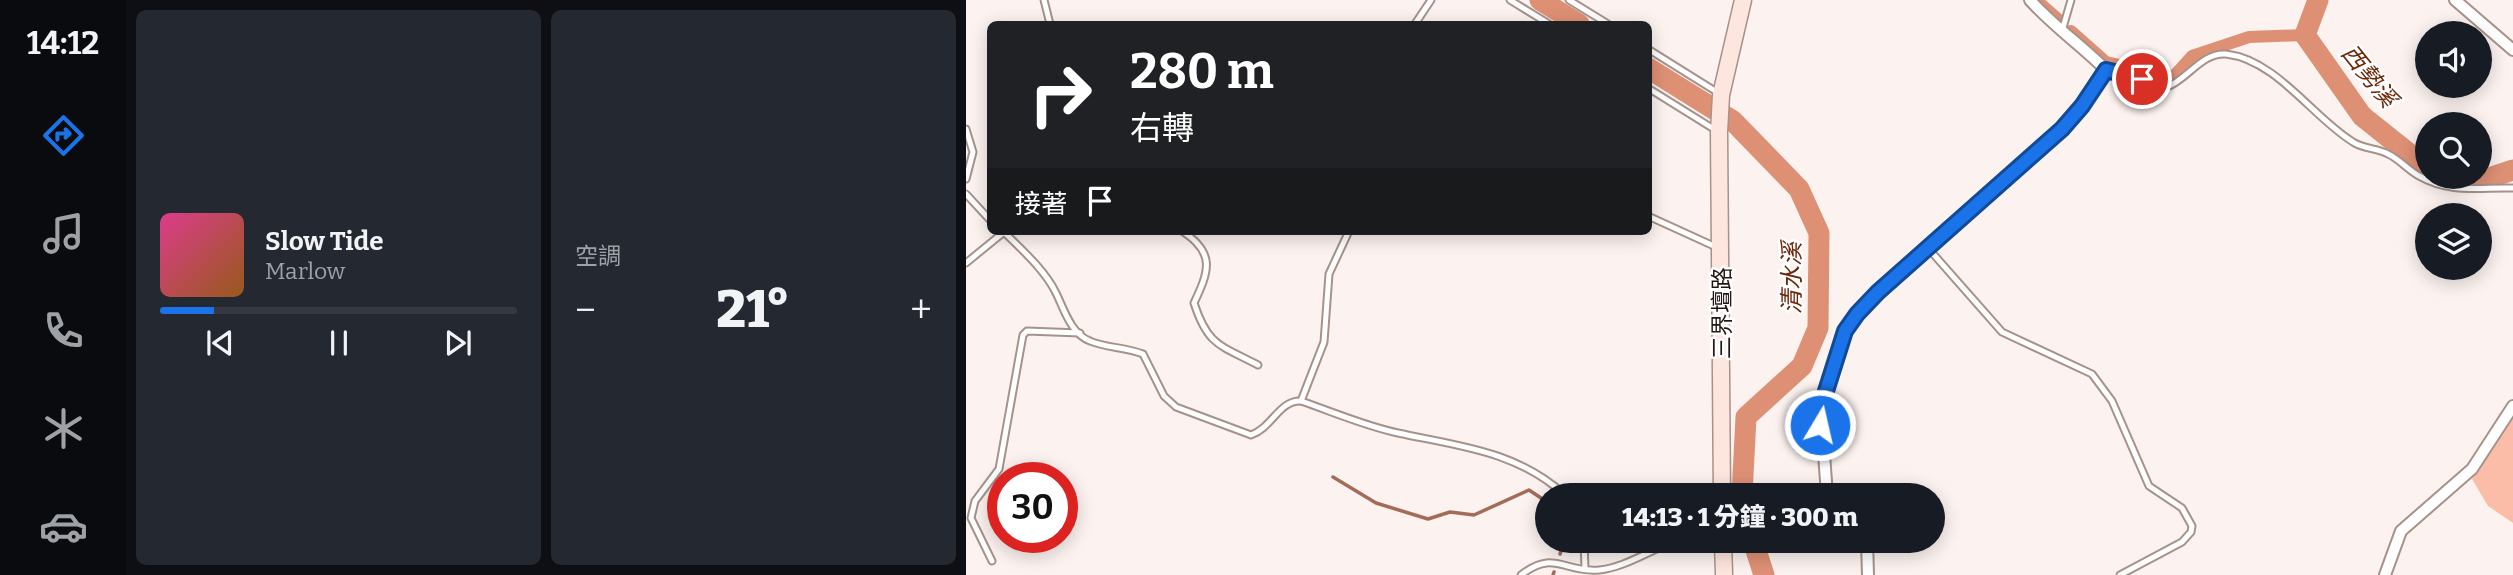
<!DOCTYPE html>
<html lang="zh-TW">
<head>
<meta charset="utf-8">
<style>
	:root { --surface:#171b24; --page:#242831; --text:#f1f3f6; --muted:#9ea1a6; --line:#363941; --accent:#1a73e8 }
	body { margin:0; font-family:Bitter,"Noto Sans TC",serif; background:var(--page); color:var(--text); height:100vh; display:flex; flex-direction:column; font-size:26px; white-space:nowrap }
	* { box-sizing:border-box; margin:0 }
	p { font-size:23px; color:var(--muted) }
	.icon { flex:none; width:38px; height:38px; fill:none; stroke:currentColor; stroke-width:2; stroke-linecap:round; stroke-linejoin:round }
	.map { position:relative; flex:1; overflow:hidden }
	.panel { display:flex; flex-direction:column; gap:10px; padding:10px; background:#0d0f14; width:840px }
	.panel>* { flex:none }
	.banner { position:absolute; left:21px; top:21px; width:665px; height:214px; border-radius:10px; box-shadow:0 4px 18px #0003; background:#202124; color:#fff; overflow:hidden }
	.fabs { position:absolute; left:1449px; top:21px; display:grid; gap:14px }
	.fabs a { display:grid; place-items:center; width:77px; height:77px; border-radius:50%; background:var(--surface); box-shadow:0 4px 18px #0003; font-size:35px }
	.speed { position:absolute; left:21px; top:462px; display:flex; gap:14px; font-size:35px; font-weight:700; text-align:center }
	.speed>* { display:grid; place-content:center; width:91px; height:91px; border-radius:50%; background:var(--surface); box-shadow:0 4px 18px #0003; line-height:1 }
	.speed .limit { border:10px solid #d22; background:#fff; color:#111 }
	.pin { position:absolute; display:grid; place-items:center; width:60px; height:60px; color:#fff; margin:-30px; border:4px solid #fff; border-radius:50%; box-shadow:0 2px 7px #0007 }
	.me { position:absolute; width:77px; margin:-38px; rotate:9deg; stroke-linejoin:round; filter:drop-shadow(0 0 5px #0008) }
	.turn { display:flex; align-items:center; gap:24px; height:147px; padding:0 28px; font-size:32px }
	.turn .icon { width:91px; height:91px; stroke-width:2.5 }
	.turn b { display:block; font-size:49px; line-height:60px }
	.then { display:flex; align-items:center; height:66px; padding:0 28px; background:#0003; gap:14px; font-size:26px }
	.big { font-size:52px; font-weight:800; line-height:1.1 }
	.panel .card { flex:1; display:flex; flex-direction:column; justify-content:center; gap:10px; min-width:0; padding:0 24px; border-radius:10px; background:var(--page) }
	.song { display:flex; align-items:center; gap:21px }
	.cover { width:84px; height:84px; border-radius:10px; background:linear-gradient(135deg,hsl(330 70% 55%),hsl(30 70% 35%)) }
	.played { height:7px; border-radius:4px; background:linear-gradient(90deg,var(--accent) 15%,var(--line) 15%) }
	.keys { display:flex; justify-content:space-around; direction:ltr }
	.heat { display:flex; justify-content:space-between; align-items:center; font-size:38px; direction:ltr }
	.panel .tiles { flex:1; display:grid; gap:10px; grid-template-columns:repeat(2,1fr) }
	.trip { position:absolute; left:569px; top:483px; width:410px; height:70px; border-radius:35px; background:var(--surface); box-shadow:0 4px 18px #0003; font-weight:800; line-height:70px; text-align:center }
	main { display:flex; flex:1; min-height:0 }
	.menu { display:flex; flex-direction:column; width:126px; justify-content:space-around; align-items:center; background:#090b0e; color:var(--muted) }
	.menu .icon { width:49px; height:49px }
	.menu .active { color:var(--accent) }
	.menu b { font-size:32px; color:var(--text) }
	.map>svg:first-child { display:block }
</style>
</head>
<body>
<main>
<nav class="menu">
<b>14:12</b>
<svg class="icon active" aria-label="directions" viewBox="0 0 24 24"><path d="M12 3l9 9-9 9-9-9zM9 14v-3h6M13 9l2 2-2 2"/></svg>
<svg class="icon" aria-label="music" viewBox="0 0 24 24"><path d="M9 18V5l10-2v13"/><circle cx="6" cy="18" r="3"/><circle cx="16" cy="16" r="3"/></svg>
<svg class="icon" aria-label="phone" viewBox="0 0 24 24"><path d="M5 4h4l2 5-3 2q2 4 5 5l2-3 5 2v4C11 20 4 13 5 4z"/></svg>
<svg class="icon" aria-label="climate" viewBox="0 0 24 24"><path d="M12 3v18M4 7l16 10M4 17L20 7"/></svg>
<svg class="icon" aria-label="car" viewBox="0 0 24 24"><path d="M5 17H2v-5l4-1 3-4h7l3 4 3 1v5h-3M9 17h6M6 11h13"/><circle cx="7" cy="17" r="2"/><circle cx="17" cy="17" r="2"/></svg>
</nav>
<section class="panel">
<div class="tiles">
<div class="card">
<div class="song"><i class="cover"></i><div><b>Slow Tide</b><p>Marlow</p></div></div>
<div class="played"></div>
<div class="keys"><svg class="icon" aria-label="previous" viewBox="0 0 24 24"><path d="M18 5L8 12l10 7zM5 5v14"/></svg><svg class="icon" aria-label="pause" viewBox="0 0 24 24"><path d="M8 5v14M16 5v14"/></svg><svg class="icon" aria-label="next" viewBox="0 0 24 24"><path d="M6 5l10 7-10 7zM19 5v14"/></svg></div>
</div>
<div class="card"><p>空調</p>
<div class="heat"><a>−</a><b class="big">21°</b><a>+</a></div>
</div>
</div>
</section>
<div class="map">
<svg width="1547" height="575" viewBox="0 0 1547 575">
	<rect width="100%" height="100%" fill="#fcf3f0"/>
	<path fill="#fbbda8" d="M1547,417V523L1522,506L1506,479Z"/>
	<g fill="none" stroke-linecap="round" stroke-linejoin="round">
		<g stroke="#a46c58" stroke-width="3.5">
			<path d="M367,477L410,503L462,519L484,512L508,515L563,490L581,502"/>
			<path d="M594,554L599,541"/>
			<path d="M587,575L588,572"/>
		</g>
		<g stroke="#de9075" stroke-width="12">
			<path d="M1070,0L1091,18"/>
			<path d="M1105,31L1140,62L1207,77L1226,56L1283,37L1339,35"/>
		</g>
		<g stroke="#de9075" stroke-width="21">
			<path d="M574,0L613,24"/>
			<path d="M1352,0L1339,35L1396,116L1461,168"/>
			<path d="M682,68L767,121L833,189L853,233L852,328L836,366L780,417L776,495"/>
			<path d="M1511,177L1523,178L1547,170"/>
			<path d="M787,541L798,575"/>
		</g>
		<g stroke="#a6928b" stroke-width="9">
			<g id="lane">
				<path d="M78,0L84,24"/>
				<path d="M544,0L583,24"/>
				<path d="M603,0L642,24"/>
				<path d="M449,24L465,0"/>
				<path d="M1096,31L1105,0"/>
				<path d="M682,49L754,94"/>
				<path d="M1140,70L1201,87C1221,80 1236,52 1260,54C1311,60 1346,117 1387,142C1397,149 1411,148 1422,154C1433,159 1442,170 1453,176C1485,194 1513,187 1547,188"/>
				<path d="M682,88L751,131"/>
				<path d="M0,129L7,152L0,179"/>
				<path d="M0,194L24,220"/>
				<path d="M682,216L750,247"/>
				<path d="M37,231C55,249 79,270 90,293C98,309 105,334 124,341C140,348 159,347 177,354L198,396L210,407L285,435C306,428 313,400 335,401C367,412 399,426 432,433C493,446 551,451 599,495"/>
				<path d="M216,231C250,253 243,271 228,303C242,346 254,345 292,365"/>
				<path d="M962,248L1036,332L1126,374L1146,401L1183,486L1216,508L1226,526L1225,532L1216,542L1154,575"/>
				<path d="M0,263L38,232"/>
				<path d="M335,401L358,342L363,274L383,231"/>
				<path d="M844,495L861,489"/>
				<path d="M618,541L619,569"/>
				<path d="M26,561L5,518L9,501L33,469L57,335L61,331L114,333"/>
				<path d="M555,575C588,549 598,573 633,570C658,568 686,549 710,541"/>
			</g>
		</g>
		<g stroke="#a6928b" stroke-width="14">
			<g id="street">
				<path d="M1489,0L1547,50"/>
				<path d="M861,495L855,413L879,331L911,292L1096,129L1116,106L1140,70C1115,45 1087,26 1064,0"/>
				<path d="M901,541L902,575"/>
				<path d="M1419,575L1435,531L1506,469L1547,406"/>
			</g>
		</g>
		<g stroke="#a6928b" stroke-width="19">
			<g id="secondary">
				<path d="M756,495L753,132L755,95L777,0"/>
				<path d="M757,541L758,575"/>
			</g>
		</g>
		<use href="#lane" stroke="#fff" stroke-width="5"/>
		<use href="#street" stroke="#fff" stroke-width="10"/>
		<use href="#secondary" stroke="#fde6de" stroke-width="16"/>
	</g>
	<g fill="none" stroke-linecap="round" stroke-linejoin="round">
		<g stroke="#114b97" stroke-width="18">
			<path id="route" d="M854,425L860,391L879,331L891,314L912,292L1096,129L1116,106L1140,70L1176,79"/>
		</g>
		<use href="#route" stroke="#1a73e8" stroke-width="12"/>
	</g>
	<g text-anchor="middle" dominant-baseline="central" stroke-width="5" stroke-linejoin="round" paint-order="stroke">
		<g font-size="23" fill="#1e1714" stroke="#fff">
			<text transform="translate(756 313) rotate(-90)">三界壇路</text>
		</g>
		<g font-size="24" font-style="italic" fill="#6c2609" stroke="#fff">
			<text transform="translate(1403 76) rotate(51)">西勢溪</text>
			<text transform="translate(826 278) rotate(-90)">清水溪</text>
		</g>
	</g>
</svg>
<div class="fabs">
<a><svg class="icon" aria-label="sound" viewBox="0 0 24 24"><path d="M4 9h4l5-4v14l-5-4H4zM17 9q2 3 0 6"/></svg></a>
<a><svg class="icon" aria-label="search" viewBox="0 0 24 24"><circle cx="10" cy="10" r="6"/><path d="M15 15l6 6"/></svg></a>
<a><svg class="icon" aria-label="layers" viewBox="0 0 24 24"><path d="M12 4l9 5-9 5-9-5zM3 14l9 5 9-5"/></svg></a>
</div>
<div class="speed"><div class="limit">30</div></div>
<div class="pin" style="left:1176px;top:79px;background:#d93025"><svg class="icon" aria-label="arrive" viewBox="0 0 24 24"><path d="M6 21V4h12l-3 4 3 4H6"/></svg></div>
<svg class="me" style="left:854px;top:425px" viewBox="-20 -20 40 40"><circle r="17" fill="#1a73e8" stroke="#fff" stroke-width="3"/><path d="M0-11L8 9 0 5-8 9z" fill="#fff"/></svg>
<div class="trip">14:13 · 1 分鐘 · 300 m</div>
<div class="banner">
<div class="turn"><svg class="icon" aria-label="right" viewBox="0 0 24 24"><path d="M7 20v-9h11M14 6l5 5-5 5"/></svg><div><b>280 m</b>右轉</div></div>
<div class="then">接著<svg class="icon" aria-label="arrive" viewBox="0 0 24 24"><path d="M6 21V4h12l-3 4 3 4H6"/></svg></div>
</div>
</div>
</main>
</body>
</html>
